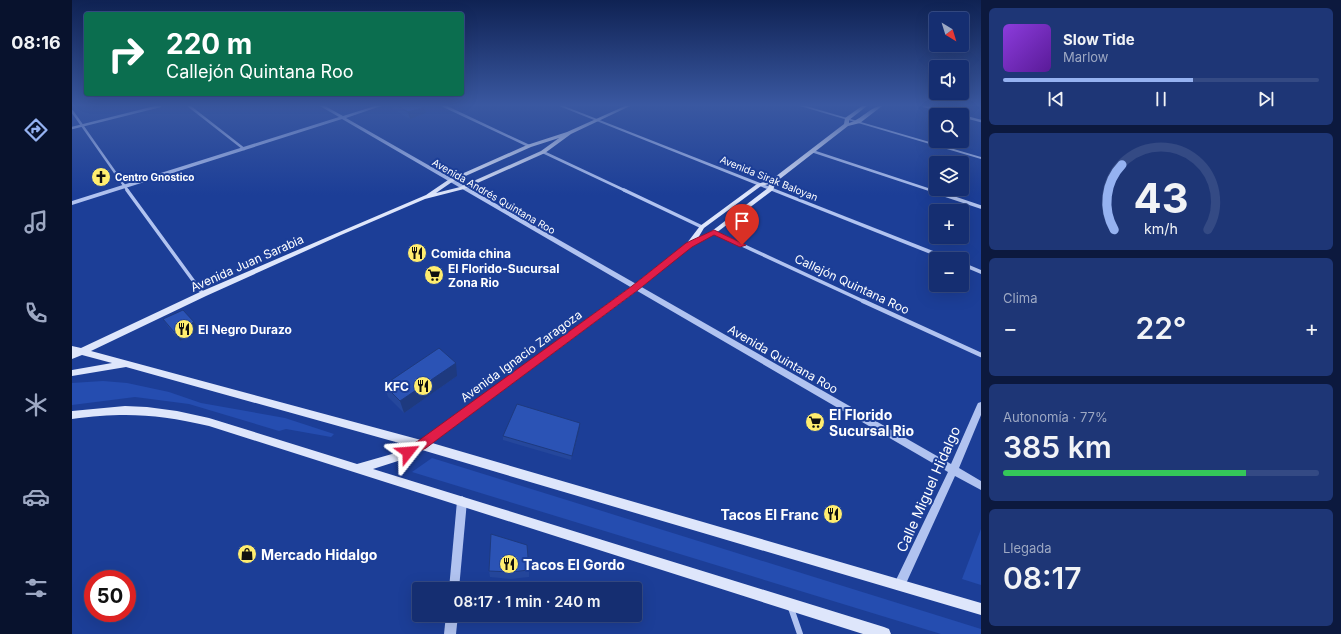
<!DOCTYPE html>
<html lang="es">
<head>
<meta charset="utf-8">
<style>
	:root { --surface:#152e71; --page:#1e3676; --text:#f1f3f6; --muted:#9da8c3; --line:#344a84; --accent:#95b2f1 }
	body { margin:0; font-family:Inter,sans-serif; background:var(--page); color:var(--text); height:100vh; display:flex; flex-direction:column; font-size:15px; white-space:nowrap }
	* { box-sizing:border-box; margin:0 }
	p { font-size:13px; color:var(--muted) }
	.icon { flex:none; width:22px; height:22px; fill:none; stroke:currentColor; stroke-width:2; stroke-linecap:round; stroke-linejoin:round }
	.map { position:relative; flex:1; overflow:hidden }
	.drawer { display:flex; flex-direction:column; gap:8px; padding:8px; background:#0c193e; width:360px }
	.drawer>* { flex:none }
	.banner { position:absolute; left:12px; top:12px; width:380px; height:84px; border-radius:4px; box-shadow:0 4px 16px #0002,0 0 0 1px var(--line); background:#0b6e4f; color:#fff; overflow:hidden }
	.needle { width:26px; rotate:142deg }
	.controls { position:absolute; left:857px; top:12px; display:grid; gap:8px }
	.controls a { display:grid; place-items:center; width:40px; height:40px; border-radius:4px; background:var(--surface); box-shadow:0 4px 16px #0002,0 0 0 1px var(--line); font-size:20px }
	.speed { position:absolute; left:12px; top:570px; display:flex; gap:8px; font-size:20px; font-weight:700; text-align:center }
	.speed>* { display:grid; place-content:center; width:52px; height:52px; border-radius:50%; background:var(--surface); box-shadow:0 4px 16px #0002,0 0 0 1px var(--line); line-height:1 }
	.speed .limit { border:6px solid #d22; background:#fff; color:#111 }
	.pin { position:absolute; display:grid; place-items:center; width:34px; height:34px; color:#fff; margin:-41px -17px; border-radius:50% 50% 50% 0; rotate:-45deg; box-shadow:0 0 4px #0007 }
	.pin .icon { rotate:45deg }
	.me { position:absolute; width:44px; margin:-22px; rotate:62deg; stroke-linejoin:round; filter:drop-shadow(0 0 3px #0008) }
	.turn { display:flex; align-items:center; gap:14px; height:84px; padding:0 16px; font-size:18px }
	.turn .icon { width:52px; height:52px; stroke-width:2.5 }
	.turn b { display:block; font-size:28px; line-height:34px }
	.big { font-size:30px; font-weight:600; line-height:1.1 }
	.drawer .widget { flex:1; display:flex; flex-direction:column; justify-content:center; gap:6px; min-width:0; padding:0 14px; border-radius:6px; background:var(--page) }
	.drawer .dial { align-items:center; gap:0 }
	.dial svg { height:104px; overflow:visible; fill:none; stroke:var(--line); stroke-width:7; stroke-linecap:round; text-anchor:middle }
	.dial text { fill:var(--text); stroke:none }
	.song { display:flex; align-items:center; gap:12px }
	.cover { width:48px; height:48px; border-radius:6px; background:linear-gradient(135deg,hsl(270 70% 55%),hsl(270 70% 35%)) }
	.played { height:4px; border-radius:2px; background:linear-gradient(90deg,var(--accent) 60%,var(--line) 60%) }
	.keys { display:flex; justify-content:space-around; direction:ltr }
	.heat { display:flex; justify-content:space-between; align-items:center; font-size:22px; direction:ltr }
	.charge { height:6px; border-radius:3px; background:linear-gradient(90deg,#34c759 77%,var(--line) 0) }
	.trip { position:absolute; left:340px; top:582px; width:230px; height:40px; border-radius:4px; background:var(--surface); box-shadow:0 4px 16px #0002,0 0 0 1px var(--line); font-weight:600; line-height:40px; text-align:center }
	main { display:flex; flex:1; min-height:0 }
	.menu { display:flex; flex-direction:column; width:72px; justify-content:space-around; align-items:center; background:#08122d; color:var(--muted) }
	.menu .icon { width:28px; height:28px }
	.menu .on { color:var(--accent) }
	.menu b { font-size:18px; color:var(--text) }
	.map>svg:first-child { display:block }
</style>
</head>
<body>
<main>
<nav class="menu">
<b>08:16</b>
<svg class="icon on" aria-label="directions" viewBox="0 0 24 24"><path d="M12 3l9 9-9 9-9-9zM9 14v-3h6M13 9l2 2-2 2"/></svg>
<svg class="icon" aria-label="music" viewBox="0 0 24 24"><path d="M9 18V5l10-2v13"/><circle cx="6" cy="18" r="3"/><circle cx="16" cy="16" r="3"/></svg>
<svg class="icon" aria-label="phone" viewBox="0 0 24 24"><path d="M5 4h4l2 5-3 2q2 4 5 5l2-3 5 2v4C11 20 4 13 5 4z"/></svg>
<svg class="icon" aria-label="climate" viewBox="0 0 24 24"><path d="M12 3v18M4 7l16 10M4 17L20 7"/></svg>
<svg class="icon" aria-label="car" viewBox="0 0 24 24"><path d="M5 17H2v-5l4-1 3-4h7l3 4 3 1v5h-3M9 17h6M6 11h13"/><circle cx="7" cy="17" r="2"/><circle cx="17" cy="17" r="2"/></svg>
<svg class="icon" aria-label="filters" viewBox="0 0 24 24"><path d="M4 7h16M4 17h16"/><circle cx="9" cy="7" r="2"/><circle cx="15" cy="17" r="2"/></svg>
</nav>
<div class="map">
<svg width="909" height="634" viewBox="0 0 909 634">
	<rect width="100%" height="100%" fill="#1c3e97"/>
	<g fill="#254db0">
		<path d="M31,381L55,383L97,392L129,403L213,418L262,434L259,437L214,429L207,431L117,404L63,397L0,405V383Z"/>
		<path d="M360,458L909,629V634H869L340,472Z"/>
		<path d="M909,529V585L890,579Z"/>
	</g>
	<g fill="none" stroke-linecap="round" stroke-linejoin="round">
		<g stroke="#b1c3f0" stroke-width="2.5">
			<path d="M117,106L172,149"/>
			<path d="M372,106L457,146"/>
			<path d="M852,106L887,115"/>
			<path d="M0,111L56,191"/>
			<path d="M890,116L909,121"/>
			<path d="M0,128L88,106"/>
			<path d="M740,151L861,191"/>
			<path d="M471,152L554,191"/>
		</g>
		<g stroke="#b1c3f0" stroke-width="3.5">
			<path d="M55,190L131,294"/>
			<path d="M552,190L630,227"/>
			<path d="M858,190L909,207"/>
			<path d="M642,232L793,302"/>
		</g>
		<path stroke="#b1c3f0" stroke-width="4.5" d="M791,301L909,355"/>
		<path stroke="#b1c3f0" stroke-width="6" d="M719,608L728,634"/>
		<g fill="#b1c3f0" fill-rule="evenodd">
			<path d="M248,106H253L271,116L303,106H309L274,118L879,464L905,405L906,403L909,402V415L887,468L909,481V490L883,476L832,588L828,589L824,588L823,584L824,580L876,472L270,119L0,205V201L267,117Z"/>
			<path d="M487,106H492L879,258L880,259H871Z"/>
			<path d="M728,106H734L909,157V159Z"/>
			<path d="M890,262L909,270V274L890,266Z"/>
			<path d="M390,496L393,498L395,501L387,589H377L385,501L387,498Z"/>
			<path d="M374,615H386L384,634H372Z"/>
		</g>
		<path fill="#dee6fb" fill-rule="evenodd" d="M553,106H558L499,134L473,153L392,189L353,199L269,235L134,296L19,351L349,440L560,286L615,243L628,226L685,184L699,180L772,124L773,118L790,106H795L777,120V123C789,120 799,106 810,106L788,123L776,126L704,182L701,190L644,233L619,246L566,290L360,443L909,603V615L350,450L326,461L301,469L812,627L817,629L819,634H791L137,426C86,414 52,412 0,419V411L53,406L75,407L105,411L137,418L285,464L320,454L338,446L54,367L0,376V370L40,363L10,355L0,359V346L9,348L128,292L265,233L354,195L376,180L455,145L495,132ZM487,138L469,151L388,187L364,193L380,182L459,147ZM697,184L696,188L640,231L626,238L632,228L689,186Z"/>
	</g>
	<g fill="#25479c">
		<path d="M320,106H352L354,113L338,119L321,109Z"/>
		<path d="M91,319L128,331L108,341L97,328Z"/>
		<path d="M385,376L332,413L316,397L312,385Z"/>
		<path d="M508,427L499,460L431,440V436Z"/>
		<path d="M457,570V577L439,579L418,577L417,571Z"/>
	</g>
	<g fill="#1e3a7f">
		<path d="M353,107L354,113L338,119L336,112Z"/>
		<path d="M122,322L128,331L108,341L102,332Z"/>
		<path d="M384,363L385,376L332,413L328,401Z"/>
		<path d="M508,423V427L499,460L500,456Z"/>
	</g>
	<g fill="#2b53b5" stroke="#1e3a7f">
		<path d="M326,106H352L353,107L336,112Z"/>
		<path d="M111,310L122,322L102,332L91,319Z"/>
		<path d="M367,348L384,363L328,401L312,385Z"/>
		<path d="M445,404L508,423L500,456L431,436Z"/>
		<path d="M419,534L455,545L457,570L439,572L417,571Z"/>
	</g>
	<linearGradient id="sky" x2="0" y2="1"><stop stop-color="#0f2253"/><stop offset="0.54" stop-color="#3a58a1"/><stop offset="1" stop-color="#3a58a1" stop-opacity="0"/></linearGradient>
	<rect width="909" height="195" fill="url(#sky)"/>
	<path fill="#e11d48" stroke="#92132f" d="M642,230L674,245L668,247L642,235L620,247L566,290L354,448L336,457L332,455L330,452L332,448L346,441L560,286L614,243Z"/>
	<defs>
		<g id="church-disc" transform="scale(1)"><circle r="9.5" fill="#ffed6f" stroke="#1c3e97"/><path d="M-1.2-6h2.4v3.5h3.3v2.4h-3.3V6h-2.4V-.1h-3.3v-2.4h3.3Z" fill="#111"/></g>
		<g id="restaurant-disc" transform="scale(1)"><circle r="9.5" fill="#ffed6f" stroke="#1c3e97"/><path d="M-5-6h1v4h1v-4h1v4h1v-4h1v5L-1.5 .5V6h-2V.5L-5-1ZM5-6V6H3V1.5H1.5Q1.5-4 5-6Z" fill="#111"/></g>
		<g id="supermarket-disc" transform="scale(1)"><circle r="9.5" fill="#ffed6f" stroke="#1c3e97"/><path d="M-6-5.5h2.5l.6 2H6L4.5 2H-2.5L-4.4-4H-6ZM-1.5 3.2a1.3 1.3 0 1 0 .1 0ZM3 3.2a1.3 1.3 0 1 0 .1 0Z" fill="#111"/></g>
		<g id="shop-disc" transform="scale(1)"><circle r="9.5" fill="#ffed6f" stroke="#1c3e97"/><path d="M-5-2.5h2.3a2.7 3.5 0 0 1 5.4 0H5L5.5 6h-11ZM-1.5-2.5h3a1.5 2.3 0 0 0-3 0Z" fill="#111"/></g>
	</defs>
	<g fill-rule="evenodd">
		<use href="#church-disc" x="29" y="177"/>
		<use href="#restaurant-disc" x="345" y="253"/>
		<use href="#supermarket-disc" x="362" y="275"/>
		<use href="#restaurant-disc" x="112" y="329"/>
		<use href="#restaurant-disc" x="351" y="386"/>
		<use href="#supermarket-disc" x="743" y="422"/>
		<use href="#restaurant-disc" x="761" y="514"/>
		<use href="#shop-disc" x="175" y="554"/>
		<use href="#restaurant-disc" x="437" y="564"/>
	</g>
	<g text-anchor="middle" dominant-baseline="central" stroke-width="4" stroke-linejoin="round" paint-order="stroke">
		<g font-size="10" font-weight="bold" fill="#fff" stroke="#1c3e97" text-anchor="start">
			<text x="43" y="177">Centro Gnostico</text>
		</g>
		<g font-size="10" fill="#fff" stroke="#1c3e97">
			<text transform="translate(697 178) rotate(22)">Avenida Sirak Baloyan</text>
			<text transform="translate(422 196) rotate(30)">Avenida Andrés Quintana Roo</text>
		</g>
		<g font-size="12" font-weight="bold" fill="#fff" stroke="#1c3e97" text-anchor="start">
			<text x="359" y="253">Comida china</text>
			<text x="376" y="268">El Florido-Sucursal<tspan x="376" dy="14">Zona Rio</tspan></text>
			<text x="126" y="329">El Negro Durazo</text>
			<text x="337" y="386" text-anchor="end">KFC</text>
		</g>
		<g font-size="12" fill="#fff" stroke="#1c3e97">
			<text transform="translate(175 263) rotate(-24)">Avenida Juan Sarabia</text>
			<text transform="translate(780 284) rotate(25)">Callejón Quintana Roo</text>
			<text transform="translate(449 356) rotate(-36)">Avenida Ignacio Zaragoza</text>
			<text transform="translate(711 359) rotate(30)">Avenida Quintana Roo</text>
		</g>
		<g font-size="14" font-weight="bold" fill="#fff" stroke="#1c3e97" text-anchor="start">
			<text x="757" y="414">El Florido<tspan x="757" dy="16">Sucursal Rio</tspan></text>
			<text x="747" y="514" text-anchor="end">Tacos El Franc</text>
			<text x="189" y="554">Mercado Hidalgo</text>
			<text x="451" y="564">Tacos El Gordo</text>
		</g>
		<g font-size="14" fill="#fff" stroke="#1c3e97">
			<text transform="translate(856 489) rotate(-66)">Calle Miguel Hidalgo</text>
		</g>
	</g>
</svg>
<div class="controls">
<a><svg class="needle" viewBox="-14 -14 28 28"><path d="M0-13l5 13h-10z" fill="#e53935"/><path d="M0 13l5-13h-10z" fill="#9da8c3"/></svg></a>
<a><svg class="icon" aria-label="sound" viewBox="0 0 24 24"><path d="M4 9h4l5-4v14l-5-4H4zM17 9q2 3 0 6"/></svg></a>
<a><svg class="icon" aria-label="search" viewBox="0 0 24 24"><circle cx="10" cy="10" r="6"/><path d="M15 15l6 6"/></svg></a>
<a><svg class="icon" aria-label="layers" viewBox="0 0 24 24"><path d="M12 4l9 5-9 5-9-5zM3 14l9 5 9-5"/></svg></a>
<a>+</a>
<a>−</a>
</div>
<div class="speed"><div class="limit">50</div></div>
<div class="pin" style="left:670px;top:245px;background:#d93025"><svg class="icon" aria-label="arrive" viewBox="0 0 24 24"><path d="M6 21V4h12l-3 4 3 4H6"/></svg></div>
<svg class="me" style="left:336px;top:452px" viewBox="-20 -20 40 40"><path d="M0-17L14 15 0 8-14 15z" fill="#e11d48" stroke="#fff" stroke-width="4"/></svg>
<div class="trip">08:17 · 1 min · 240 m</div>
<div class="banner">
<div class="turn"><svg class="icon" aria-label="right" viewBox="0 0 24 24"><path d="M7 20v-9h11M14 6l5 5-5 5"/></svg><div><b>220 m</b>Callejón Quintana Roo</div></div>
</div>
</div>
<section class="drawer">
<div class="widget">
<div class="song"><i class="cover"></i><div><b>Slow Tide</b><p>Marlow</p></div></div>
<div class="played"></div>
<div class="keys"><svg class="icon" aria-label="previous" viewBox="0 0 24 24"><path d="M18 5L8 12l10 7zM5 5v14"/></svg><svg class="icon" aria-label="pause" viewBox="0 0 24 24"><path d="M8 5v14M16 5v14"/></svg><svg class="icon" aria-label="next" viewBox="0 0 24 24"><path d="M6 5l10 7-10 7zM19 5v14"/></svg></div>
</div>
<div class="widget dial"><svg viewBox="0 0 100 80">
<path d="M14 69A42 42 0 1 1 86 69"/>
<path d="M14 69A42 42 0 0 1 20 19" stroke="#95b2f1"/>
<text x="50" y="56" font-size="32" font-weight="700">43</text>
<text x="50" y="72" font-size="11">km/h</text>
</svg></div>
<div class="widget"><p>Clima</p>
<div class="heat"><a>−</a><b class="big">22°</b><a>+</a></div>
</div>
<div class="widget"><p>Autonomía · 77%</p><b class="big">385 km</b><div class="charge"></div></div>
<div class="widget"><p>Llegada</p><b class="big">08:17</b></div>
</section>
</main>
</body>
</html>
